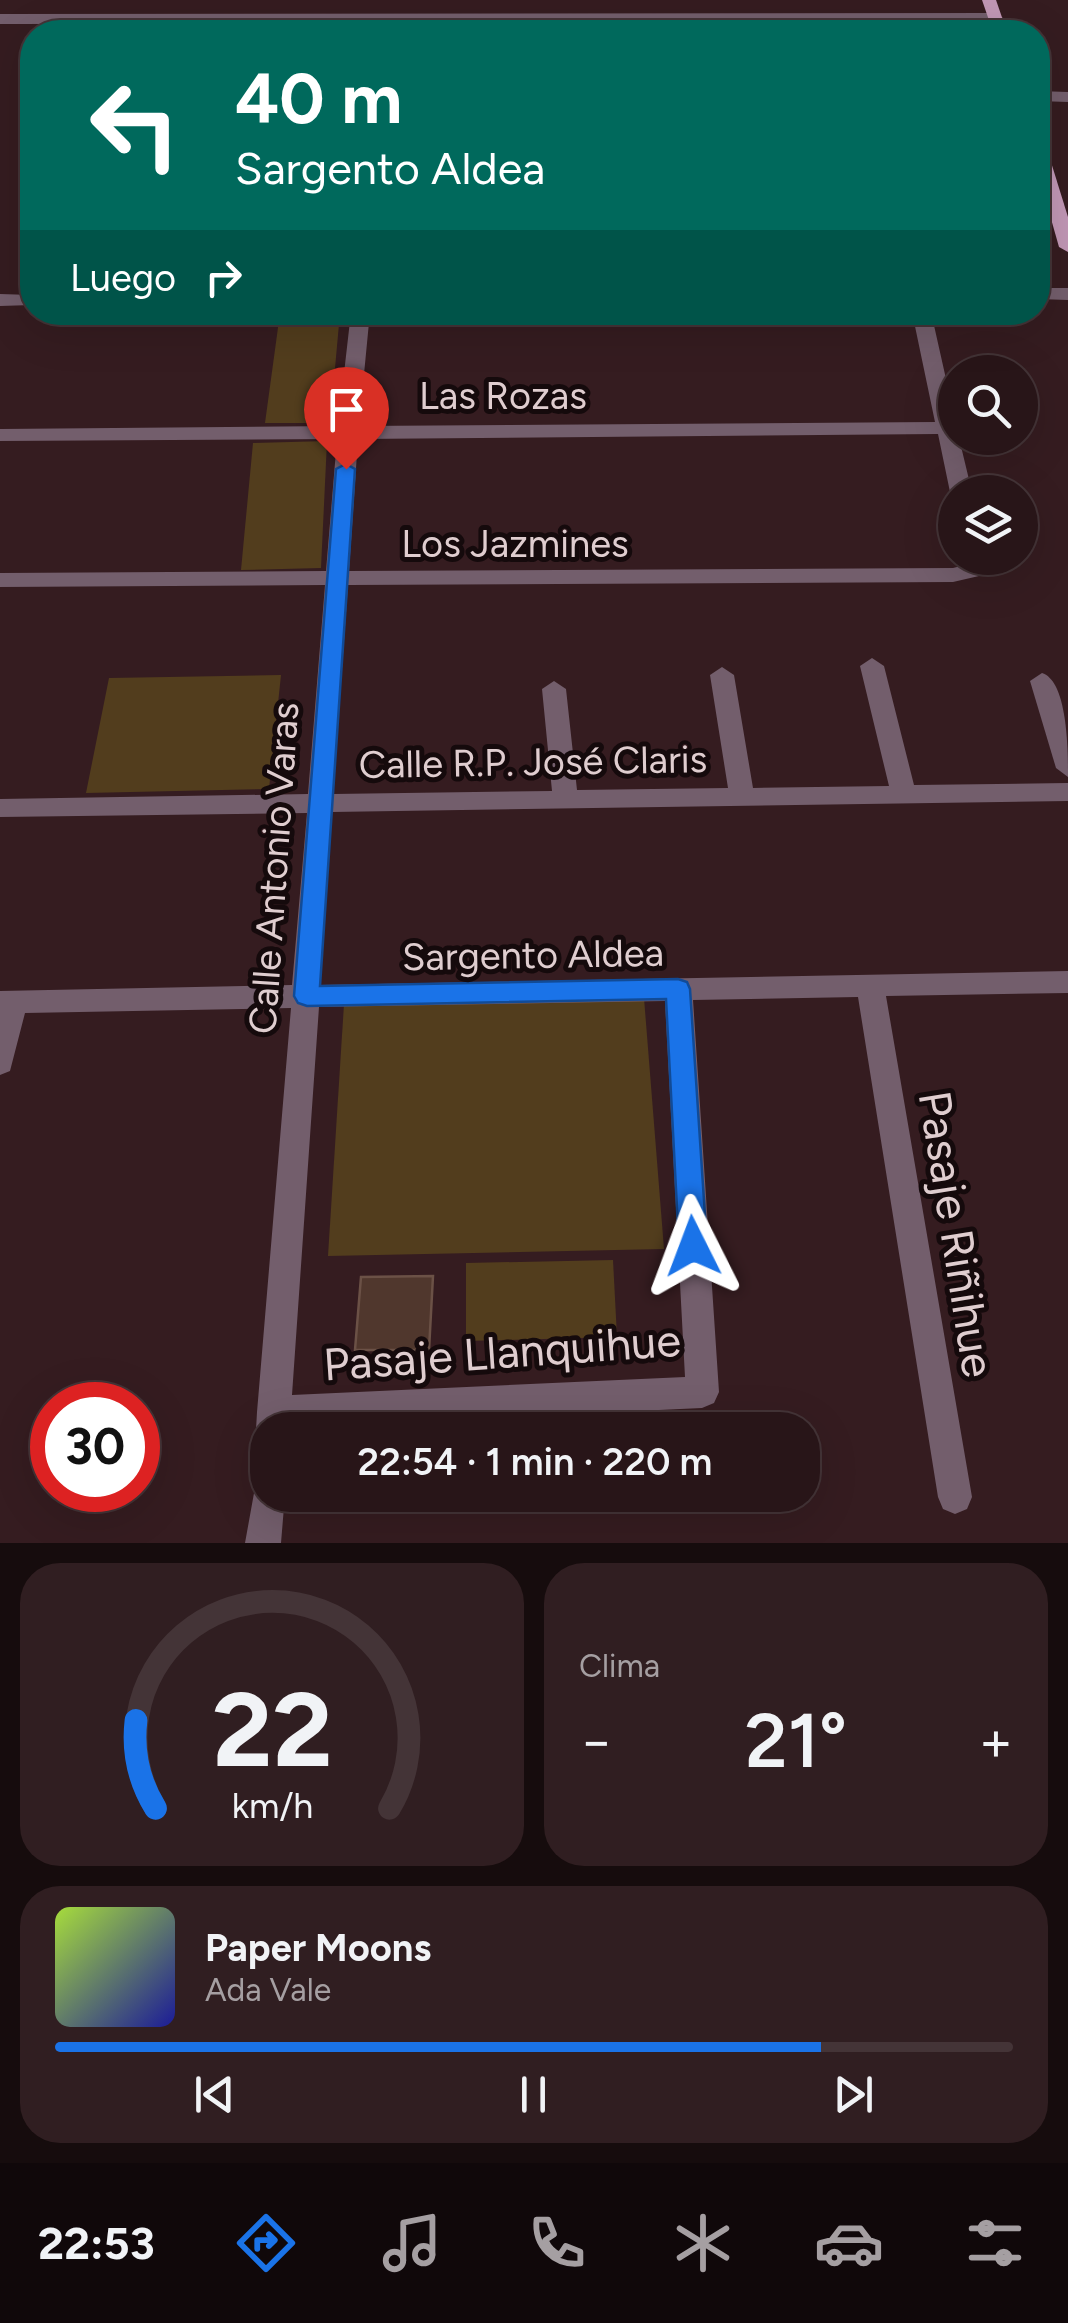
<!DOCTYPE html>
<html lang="es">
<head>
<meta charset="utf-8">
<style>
	:root { --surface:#281518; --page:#301e21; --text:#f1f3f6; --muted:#a59fa2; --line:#443437; --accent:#1a73e8 }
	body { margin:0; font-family:Figtree,sans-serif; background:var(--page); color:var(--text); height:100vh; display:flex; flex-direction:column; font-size:38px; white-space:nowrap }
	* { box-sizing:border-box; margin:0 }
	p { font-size:32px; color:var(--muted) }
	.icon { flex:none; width:55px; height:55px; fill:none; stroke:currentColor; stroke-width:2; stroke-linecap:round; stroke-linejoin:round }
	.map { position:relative; height:1543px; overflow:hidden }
	.details { display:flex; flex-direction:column; gap:20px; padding:20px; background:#160c0d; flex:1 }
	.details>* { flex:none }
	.hud { position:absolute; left:20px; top:20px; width:1030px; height:305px; border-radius:40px; box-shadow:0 10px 40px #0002,0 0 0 2px var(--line); background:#00695c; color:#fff; overflow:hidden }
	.buttons { position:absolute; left:938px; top:355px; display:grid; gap:20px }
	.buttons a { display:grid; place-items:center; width:100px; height:100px; border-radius:50%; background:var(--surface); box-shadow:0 10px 40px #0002,0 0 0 2px var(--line); font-size:50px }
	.speed { position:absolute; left:30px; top:1382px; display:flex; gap:20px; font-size:50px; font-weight:700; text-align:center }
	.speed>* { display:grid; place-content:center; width:130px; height:130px; border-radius:50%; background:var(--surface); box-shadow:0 10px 40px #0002,0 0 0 2px var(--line); line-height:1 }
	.speed .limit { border:15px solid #d22; background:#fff; color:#111 }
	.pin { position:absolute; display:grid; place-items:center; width:85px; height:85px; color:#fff; margin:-102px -42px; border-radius:50% 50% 50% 0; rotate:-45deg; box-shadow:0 0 10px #0007 }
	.pin .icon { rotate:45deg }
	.me { position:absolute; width:110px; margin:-55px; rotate:357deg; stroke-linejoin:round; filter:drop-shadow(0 0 8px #0008) }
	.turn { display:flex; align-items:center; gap:35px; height:210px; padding:0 50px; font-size:45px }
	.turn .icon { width:130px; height:130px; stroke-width:2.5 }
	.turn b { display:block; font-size:70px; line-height:85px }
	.then { display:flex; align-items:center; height:95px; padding:0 50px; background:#0003; gap:20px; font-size:38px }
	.big { font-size:75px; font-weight:600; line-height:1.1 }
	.details .card { flex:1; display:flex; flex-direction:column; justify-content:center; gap:15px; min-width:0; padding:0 35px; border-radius:40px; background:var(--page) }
	.details .dial { align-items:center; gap:0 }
	.dial svg { height:260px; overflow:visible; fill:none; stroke:var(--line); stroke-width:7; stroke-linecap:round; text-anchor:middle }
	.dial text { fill:var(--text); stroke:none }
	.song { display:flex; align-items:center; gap:30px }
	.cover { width:120px; height:120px; border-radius:15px; background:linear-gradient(135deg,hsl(80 70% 55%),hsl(240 70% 35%)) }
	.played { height:10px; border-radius:5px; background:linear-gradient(90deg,var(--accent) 80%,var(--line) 80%) }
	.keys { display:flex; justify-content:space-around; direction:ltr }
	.heat { display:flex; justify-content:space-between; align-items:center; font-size:55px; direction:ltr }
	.details .tiles { flex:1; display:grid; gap:20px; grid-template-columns:1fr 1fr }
	.card:last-child { grid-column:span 2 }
	.trip { position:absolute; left:250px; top:1412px; width:570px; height:100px; border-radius:40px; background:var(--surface); box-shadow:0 10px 40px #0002,0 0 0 2px var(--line); font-weight:600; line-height:100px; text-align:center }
	.tab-bar { display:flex; height:160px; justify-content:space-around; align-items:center; background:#10080a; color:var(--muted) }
	.tab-bar .icon { width:70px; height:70px }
	.tab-bar .active { color:var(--accent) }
	.tab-bar b { font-size:45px; color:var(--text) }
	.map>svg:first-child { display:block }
</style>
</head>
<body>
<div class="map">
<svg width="1068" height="1543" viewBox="0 0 1068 1543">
	<rect width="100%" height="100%" fill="#351c20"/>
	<g fill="#523d1d">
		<path d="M280,313H340L330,423H265Z"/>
		<path d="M327,441L321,568L241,570L253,443Z"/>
		<path d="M281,675L269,789L86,793L109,678Z"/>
		<path d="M644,998L664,1249L328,1256L344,1004Z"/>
		<path d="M613,1260L617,1337L466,1341V1263Z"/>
	</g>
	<path fill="#50372d" stroke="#6b5146" stroke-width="2.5" d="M433,1276L429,1350H355L361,1277Z"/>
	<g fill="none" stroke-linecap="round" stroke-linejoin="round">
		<g fill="#735e6c" fill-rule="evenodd">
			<path d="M0,14L995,13L1003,18L995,23L0,24Z"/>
			<path d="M1038,91L1068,92V102L1038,101Z"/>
			<path d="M1038,199H1055L1064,204L1055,209H1038Z"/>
			<path d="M1038,288H1068V300L1038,299Z"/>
			<path d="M0,294L32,295V305L0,306Z"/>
			<path d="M351,312H370L359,426L935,422L912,312H931L955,419V438H959L972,492H955V497L950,492L938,434L358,439L349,571L953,568L961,566L964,558H986L979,576L953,582L348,585L333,794L552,791L542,689L554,681L566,689L577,790L728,788L710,675L722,667L734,675L753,788L889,786L860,666L872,658L884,666L914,785L1068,783V801L332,812L320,985L1068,971V993L886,996L972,1497L967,1509L955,1514L943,1509L938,1497L858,997L693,1000L719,1392L714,1403L702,1408L290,1427L268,1430V1444L261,1441L256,1430L257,1412L291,1008L25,1013L10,1071L0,1075V991L292,985L307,813L0,817V799L308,794L325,585L0,587V573L326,571L337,439L0,441V429L338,426ZM665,1001L685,1377L292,1395L319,1007Z"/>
			<path d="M1042,673C1068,681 1068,753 1068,777L1056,768L1030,681Z"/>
			<path d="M268,1477V1495H285L281,1543H245L256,1482Z"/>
		</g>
		<g fill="#c197b5" fill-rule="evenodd">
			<path d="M982,0H996L1007,32H993Z"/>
			<path d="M1038,141L1046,146L1068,217V252L1059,247L1038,173Z"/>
		</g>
	</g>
	<path fill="#1a73e8" stroke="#114b97" stroke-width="2.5" d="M346,464L355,469L320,986L678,979L687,982L690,989L707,1246L703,1254L693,1258L683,1254L679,1246L666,999L307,1006L298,1003L294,996L336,469Z"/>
	<g text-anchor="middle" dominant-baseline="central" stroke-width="10" stroke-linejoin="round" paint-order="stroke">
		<g font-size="38" fill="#dfcdcf" stroke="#150a0c">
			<text x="503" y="396">Las Rozas</text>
			<text x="515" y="544">Los Jazmines</text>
			<text transform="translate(533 762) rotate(-1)">Calle R.P. José Claris</text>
			<text transform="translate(274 868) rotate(-86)">Calle Antonio Varas</text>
			<text transform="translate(533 955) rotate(-1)">Sargento Aldea</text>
		</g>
		<g font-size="45" fill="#dfcdcf" stroke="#150a0c">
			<text transform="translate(957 1234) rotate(81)">Pasaje Riñihue</text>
			<text transform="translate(502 1352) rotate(-4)">Pasaje Llanquihue</text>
		</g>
	</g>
</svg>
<div class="buttons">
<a><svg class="icon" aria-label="search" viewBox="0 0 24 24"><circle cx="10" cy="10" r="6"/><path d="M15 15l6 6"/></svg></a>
<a><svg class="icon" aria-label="layers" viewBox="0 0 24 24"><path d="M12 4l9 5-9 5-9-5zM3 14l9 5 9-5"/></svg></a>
</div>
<div class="speed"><div class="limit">30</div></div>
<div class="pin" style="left:346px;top:469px;background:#d93025"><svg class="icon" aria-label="arrive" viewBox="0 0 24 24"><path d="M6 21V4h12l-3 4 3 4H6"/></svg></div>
<svg class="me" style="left:693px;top:1246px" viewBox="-20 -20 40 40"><path d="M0-17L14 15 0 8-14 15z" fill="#1a73e8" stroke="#fff" stroke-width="4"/></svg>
<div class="trip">22:54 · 1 min · 220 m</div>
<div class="hud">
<div class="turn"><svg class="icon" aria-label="left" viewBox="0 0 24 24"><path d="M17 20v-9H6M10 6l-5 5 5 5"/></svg><div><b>40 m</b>Sargento Aldea</div></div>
<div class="then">Luego<svg class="icon" aria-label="right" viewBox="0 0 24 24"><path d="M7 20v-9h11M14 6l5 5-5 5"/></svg></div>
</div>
</div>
<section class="details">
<div class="tiles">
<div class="card dial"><svg viewBox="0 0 100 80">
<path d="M14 69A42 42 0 1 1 86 69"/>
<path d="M14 69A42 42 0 0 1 8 42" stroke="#1a73e8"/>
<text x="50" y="56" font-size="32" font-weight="700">22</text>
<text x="50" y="72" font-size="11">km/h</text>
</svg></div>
<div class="card"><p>Clima</p>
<div class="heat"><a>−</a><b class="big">21°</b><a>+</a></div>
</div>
<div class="card">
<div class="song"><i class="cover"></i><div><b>Paper Moons</b><p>Ada Vale</p></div></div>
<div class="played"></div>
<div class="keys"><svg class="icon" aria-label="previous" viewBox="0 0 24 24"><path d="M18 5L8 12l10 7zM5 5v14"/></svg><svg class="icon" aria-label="pause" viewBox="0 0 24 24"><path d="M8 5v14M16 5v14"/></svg><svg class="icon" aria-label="next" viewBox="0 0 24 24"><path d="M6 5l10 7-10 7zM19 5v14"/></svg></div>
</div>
</div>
</section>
<nav class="tab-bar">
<b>22:53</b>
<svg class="icon active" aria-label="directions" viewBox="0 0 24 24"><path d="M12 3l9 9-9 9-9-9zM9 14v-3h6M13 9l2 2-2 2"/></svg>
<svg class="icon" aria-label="music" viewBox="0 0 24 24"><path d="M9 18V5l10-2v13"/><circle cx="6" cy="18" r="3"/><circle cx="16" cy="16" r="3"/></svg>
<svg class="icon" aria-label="phone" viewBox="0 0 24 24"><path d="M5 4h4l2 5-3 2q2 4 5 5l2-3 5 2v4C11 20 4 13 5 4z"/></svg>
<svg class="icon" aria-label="climate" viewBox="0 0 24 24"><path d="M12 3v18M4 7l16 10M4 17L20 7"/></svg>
<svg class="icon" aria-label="car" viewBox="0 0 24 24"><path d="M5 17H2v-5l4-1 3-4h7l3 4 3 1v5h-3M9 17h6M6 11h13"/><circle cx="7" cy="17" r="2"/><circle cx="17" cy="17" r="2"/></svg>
<svg class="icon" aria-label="filters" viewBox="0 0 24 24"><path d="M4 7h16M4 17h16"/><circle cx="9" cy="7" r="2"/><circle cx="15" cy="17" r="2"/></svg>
</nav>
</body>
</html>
